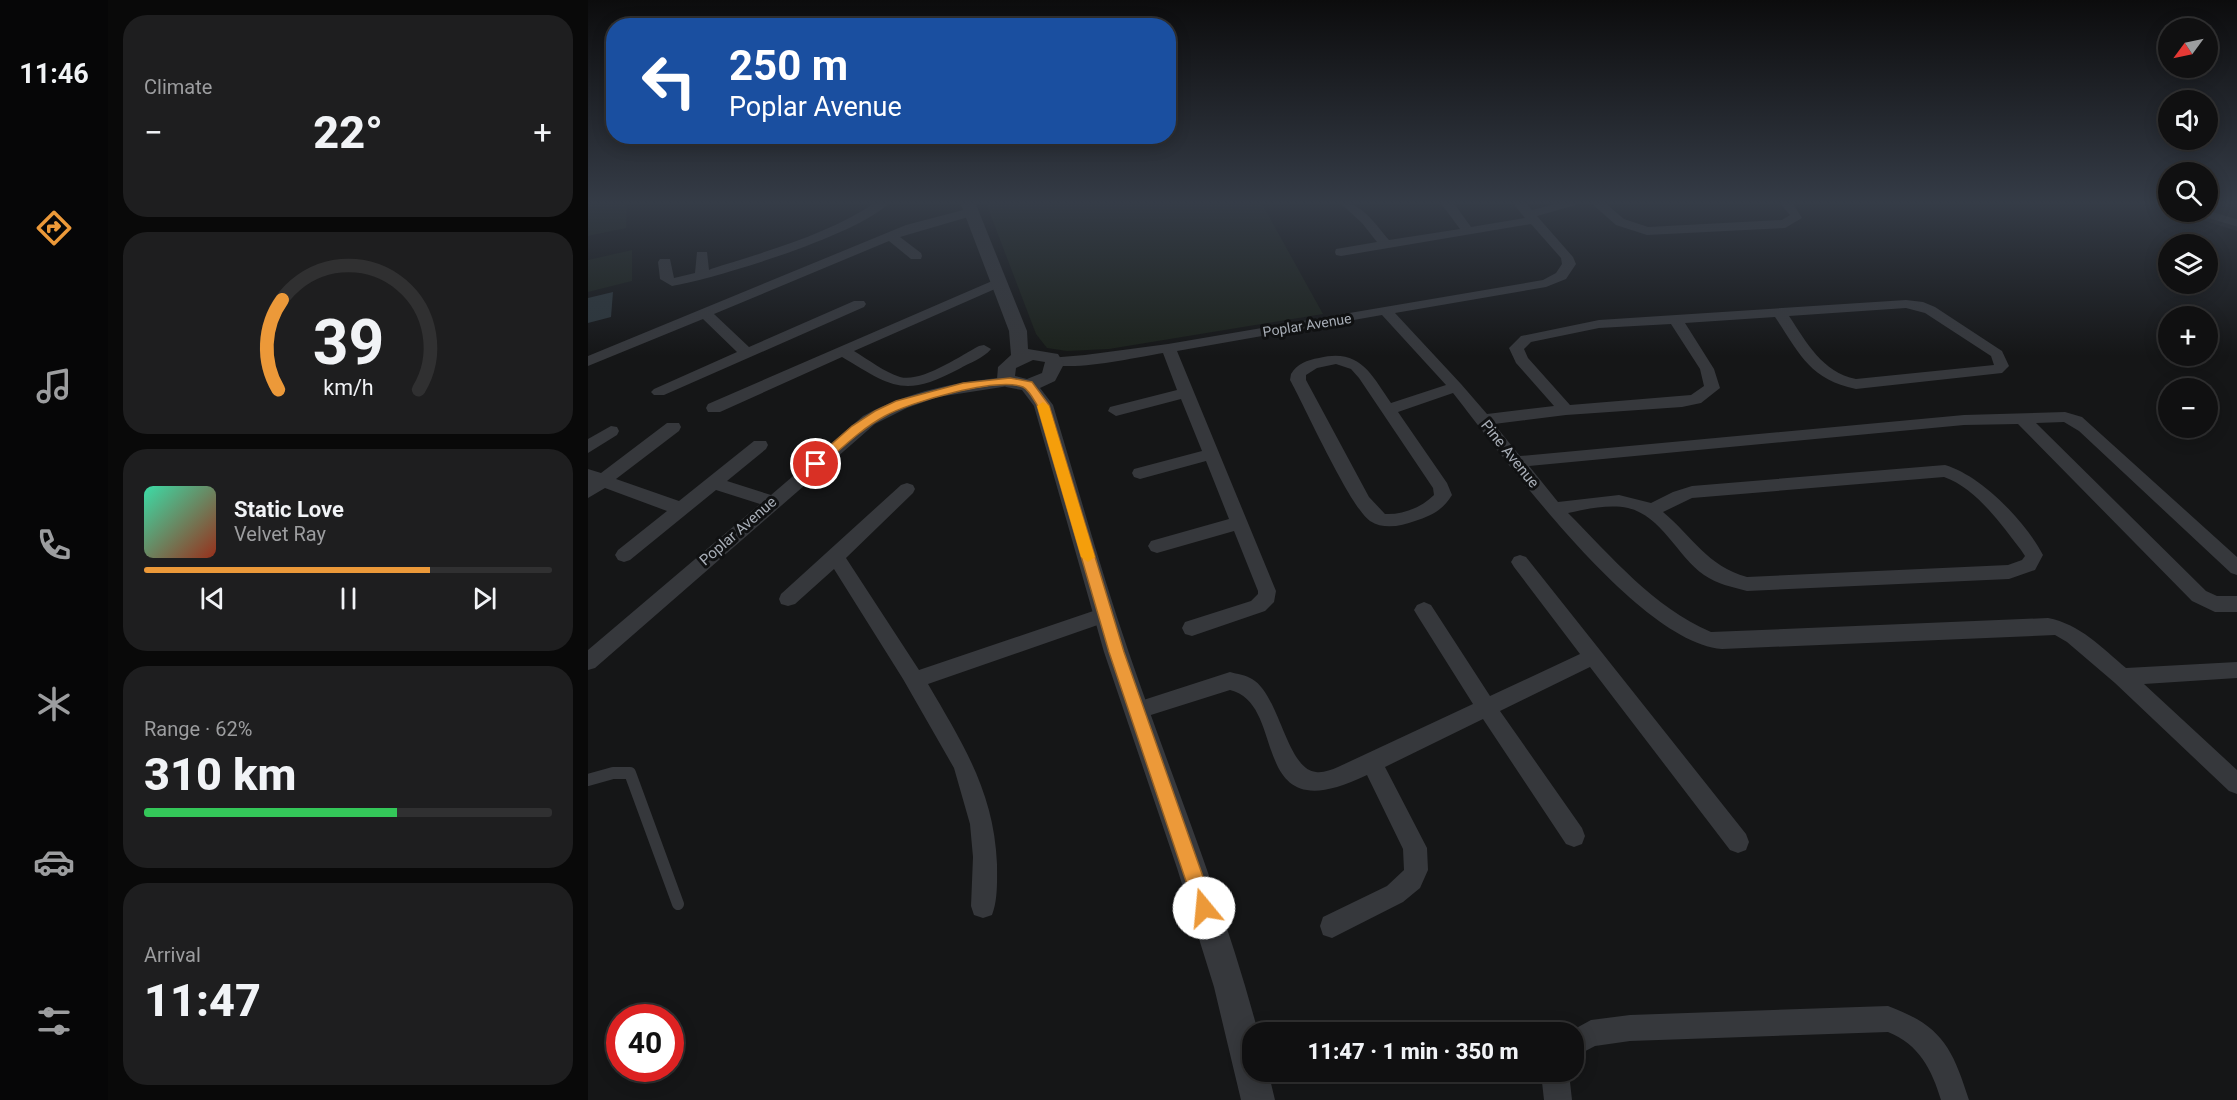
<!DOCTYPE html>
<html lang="en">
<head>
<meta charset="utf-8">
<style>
	:root { --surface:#101011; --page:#1e1e1f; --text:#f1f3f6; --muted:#9c9d9f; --line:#303031; --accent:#ec9939 }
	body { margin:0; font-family:Roboto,sans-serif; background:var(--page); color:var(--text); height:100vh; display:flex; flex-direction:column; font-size:22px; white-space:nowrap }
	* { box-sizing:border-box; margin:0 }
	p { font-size:20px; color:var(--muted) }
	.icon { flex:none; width:33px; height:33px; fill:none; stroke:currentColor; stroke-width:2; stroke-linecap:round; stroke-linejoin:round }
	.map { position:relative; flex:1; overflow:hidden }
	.panel { display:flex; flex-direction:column; gap:15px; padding:15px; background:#090909; width:480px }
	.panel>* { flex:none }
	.top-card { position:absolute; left:18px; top:18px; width:570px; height:126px; border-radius:24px; box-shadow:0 3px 15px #0003,0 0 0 2px var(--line); background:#1a4fa0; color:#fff; overflow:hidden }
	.needle { width:39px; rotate:237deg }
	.buttons { position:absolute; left:1570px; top:18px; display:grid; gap:12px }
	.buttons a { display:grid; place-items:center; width:60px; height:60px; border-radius:50%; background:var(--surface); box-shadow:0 3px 15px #0003,0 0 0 2px var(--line); font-size:30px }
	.speed { position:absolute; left:18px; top:1004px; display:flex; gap:12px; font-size:30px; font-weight:700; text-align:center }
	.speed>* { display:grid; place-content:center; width:78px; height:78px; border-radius:50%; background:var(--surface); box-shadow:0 3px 15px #0003,0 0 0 2px var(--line); line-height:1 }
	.speed .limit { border:9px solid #d22; background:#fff; color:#111 }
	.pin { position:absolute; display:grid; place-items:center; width:51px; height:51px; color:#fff; margin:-26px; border:3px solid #fff; border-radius:50%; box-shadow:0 2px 6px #0007 }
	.me { position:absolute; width:66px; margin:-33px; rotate:343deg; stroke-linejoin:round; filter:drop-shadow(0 0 4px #0008) }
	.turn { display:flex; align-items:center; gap:21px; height:126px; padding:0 24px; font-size:27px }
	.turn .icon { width:78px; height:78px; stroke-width:2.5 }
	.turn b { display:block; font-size:42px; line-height:51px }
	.big { font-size:45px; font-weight:800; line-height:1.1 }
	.panel .card { flex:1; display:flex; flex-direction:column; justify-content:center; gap:9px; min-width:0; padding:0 21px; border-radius:24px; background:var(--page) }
	.panel .dial { align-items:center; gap:0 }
	.dial svg { height:156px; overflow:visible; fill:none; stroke:var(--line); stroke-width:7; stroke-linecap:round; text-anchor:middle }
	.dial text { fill:var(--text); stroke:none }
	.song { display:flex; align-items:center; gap:18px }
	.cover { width:72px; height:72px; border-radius:9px; background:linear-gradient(135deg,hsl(160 70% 55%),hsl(10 70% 35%)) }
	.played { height:6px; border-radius:3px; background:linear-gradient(90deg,var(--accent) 70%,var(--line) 70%) }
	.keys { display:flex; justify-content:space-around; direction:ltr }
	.heat { display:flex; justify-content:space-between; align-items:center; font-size:33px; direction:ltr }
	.charge { height:9px; border-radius:4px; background:linear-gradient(90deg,#34c759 62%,var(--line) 0) }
	.trip { position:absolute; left:654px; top:1022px; width:342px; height:60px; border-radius:24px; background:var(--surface); box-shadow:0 3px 15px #0003,0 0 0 2px var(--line); font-weight:800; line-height:60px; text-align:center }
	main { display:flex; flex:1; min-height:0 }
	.menu { display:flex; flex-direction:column; width:108px; justify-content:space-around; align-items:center; background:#060607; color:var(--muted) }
	.menu .icon { width:42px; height:42px }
	.menu .active { color:var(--accent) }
	.menu b { font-size:27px; color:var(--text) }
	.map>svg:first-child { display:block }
</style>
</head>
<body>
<main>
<nav class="menu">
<b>11:46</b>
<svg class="icon active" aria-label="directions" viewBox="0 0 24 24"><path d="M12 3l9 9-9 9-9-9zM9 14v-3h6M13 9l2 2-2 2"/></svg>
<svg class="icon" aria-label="music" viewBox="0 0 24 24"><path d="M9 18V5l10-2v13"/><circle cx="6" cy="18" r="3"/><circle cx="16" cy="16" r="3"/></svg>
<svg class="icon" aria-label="phone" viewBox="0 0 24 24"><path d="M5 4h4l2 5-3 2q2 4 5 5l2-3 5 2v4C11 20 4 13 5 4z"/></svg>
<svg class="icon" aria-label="climate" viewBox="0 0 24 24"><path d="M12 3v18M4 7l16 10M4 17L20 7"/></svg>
<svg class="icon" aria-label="car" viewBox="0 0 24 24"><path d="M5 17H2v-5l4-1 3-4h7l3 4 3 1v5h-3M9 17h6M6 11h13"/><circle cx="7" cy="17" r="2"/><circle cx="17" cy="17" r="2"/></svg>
<svg class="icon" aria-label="filters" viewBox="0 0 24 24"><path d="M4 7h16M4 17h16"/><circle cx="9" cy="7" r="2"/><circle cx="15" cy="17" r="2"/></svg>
</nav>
<section class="panel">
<div class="card"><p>Climate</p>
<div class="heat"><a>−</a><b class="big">22°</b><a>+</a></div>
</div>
<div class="card dial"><svg viewBox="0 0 100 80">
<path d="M14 69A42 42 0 1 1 86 69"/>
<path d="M14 69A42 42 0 0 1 16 23" stroke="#ec9939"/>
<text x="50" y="56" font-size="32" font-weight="700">39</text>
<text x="50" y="72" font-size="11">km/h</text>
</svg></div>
<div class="card">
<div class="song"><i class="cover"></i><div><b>Static Love</b><p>Velvet Ray</p></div></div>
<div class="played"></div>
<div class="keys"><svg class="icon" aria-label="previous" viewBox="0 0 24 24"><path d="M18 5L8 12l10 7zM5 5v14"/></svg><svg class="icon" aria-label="pause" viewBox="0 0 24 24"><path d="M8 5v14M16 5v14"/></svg><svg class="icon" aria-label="next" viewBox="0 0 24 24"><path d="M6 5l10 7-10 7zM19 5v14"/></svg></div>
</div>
<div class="card"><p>Range · 62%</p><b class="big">310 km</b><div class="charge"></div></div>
<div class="card"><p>Arrival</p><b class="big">11:47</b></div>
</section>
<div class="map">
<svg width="1649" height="1100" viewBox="0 0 1649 1100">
	<rect width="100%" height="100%" fill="#151617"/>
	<path fill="#212224" d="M1620,202H1649V231L1589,212H1620Z"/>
	<g fill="#1c221c">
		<path d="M0,202H39L38,228L0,236Z"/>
		<path d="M405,202H673L735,314L521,349L479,351L459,348L448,334L398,203Z"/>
		<path d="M44,250V281L0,292V260Z"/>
	</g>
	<path fill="#2c363b" d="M25,292L23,317L0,323V298Z"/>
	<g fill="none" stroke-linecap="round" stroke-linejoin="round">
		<path stroke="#36383c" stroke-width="7" d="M1612,212L1649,223"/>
		<path stroke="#36383c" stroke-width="12" d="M0,780L25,773H42L90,904"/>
		<g fill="#36383c" fill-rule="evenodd">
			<path d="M288,202H302C271,235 129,278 84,286L72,279L70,262L72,259H82L86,278L107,273L109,252H119L121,270L123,269C176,252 242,234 288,202Z"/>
			<path d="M751,202C774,202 787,224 801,240L872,229L852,202H865L883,227L937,218L924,202H937L944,210L975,202H998L949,216L985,257L988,264L978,279L958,287L807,313L873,384L899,414L966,406L928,363L921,348L933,336L1011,320L1318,300L1335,302L1347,307L1414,351L1421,366L1414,373L1268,389C1221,379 1212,354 1187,317L1097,323L1126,369L1132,388L1113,403L1094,407L978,415L906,424L932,456L1376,415L1477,412L1494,417L1649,557V575L1643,573L1491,431L1476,422L1448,423L1618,591L1629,596H1649V612H1627L1604,601L1430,424L1376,425L941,466L970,502L1031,495L1063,503L1085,492L1104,486L1357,465C1394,476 1437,521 1455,555L1447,570L1421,579L1159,591C1144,587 1129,584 1116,575C1089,556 1074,516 1040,508C1021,504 999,509 980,513C1024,557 1065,607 1123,632L1460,618C1492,624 1514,648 1538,668L1649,662V678L1556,684L1649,770V794L1641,791L1527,683L1479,642L1467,635L1134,649C1049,642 918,460 865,393L810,412L859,483L864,495C855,510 843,516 827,521C813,526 796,530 782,521C762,507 717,407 702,380L703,374C709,364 719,360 731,358C772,348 783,374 803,403L858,385L794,315L589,351L688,591L686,602L677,611L604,636L597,634L594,628L597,622L663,601L670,594V591L646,531L569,553L563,551L560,546L563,541L641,519L618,461L552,479L546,477L544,473L546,469L614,451L593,399L528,416L520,411L522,407L589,390L575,353C545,358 489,371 461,364L459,361L461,358L497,355L580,344L955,280L968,273L974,264L973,258L943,224L753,256L748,255L747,252L748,249L789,242L774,223ZM1318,308L1337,313L1403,356L1406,365L1268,379C1234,372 1219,343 1201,316ZM1083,324L1112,369L1116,386L1103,395L982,405L940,358L936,349L943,342L1011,328ZM748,364L763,369L771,378L845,488L846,495C834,507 815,515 797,514L781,497L718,380V375L729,368ZM1356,477C1388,488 1413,524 1433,550L1437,556L1434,560L1420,565L1159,577C1119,566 1105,537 1075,512L1104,498Z"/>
			<path d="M1002,202H1016L1036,219L1060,227L1194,220L1202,215L1191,202H1204L1214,218L1197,228L1059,235L1028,225Z"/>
			<path d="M383,208L389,212L387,215L312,237L333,253L334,256L333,259H323L301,241L126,314L161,347L266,301H276L278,304L276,307L76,395H66L63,392L66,389L149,352L115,319L0,366V356L318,225Z"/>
			<path d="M411,278L418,282L416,285L266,351C281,360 296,372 312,377C333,383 372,356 391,346L396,345L403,349C396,358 381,363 371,369C316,398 304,387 254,357L132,412H120L118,408L120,404Z"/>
			<path d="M422,377L427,379L430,382L427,385L350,397L319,408L287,424L7,668L0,670V650L172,504L128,490L42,560L36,562L30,560L27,555L30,550L79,511L17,488L0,498V469L13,473L79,423H91L93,427L91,431L28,479L91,501L166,441H178L180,445L178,449L139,481L183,495L275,416C321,391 371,381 422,377Z"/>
			<path d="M23,426L29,427L31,431L29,435L0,453V439Z"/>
			<path d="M319,483L325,485L327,489L325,493L258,558L331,670L517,607L524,610L527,615L524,620L340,684C375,744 406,792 409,864C409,881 410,899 404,915L395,918L386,915L383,906L385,857L382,824L366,768L315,679L246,569L207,604L200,606L193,604L191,599L193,594L313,485Z"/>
			<path d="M932,555L938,557L1158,834L1161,842L1158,850L1150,853L1142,850L1002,667L912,711L994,828L997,836L994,844L986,847L978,844L895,719L797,767L839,848L840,870L832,888L815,902L744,938L735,935L732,926L735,917L799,886L816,870L815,849L779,775C656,835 702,704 642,690L547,720L540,717L537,711L540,705L642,672C649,674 658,675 664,679C692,695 698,769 728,772C735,773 743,770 750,767L885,704L829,615L826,610L829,605L836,602L843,605L902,696L992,654L926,567L923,562L926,557Z"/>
			<path d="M1300,1006C1354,1026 1364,1047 1381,1100H1353C1344,1070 1331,1044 1300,1032L1042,1041L1007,1046L986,1057V1032H981L1003,1020L1042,1015Z"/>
			<path d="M958,1071H984L982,1082L984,1100H956L954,1082Z"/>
		</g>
		<path fill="#36383c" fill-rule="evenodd" d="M372,202H387L439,331L440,349L470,354L476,364L467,381L452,388L465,405C490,488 513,571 541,653C584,779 636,903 670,1032H664V1071H680L687,1100H653L626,987L589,868L516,652L446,406L434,390L418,387L409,379L410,367L423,355L421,331ZM445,360L457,362L454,373L439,379L427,376L428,368Z"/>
	</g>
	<linearGradient id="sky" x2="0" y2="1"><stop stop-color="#0c0c0d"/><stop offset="0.57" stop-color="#353c47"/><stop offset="1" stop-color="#353c47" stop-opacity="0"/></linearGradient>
	<rect width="1649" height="356" fill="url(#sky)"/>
	<path fill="#ec9939" stroke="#996325" stroke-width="1.5" d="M422,378L444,382L461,405L536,652L626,908L623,914L616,917L610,914L607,908L521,652L449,405C446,400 441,390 435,387C409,377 322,402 297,416C273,429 253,449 232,467H223L221,464L264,426L287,411L308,401L375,383Z"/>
	<path fill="#f59e0b" d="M455,402L461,406L507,557L500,562L493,557L449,406Z"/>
	<g text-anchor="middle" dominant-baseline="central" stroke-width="6" stroke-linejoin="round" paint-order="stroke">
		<g font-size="14" fill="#a8aeb7" stroke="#101112">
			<text transform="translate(719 325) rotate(-9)">Poplar Avenue</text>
		</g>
		<g font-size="15" fill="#a8aeb7" stroke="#101112">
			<text transform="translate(922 454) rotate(51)">Pine Avenue</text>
			<text transform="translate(150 531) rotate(-41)">Poplar Avenue</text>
		</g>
	</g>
</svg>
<div class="buttons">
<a><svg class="needle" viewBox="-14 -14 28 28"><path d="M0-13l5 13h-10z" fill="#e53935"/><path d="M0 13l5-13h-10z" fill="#9c9d9f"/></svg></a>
<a><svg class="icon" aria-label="sound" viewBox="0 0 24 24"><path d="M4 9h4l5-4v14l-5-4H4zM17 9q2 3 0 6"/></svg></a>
<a><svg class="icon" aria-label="search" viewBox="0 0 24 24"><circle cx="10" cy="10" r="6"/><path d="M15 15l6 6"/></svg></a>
<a><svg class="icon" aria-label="layers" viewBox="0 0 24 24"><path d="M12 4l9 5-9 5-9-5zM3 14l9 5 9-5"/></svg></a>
<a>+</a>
<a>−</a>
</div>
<div class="speed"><div class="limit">40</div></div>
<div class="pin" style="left:228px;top:464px;background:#d93025"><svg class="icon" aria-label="arrive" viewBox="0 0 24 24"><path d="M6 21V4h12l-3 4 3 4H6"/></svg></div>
<svg class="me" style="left:616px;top:908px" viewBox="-20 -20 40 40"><circle r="19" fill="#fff"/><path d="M0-13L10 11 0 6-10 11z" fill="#ec9939"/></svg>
<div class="trip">11:47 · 1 min · 350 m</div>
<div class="top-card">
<div class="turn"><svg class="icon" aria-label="left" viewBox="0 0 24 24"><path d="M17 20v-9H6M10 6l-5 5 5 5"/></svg><div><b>250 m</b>Poplar Avenue</div></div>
</div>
</div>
</main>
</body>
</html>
